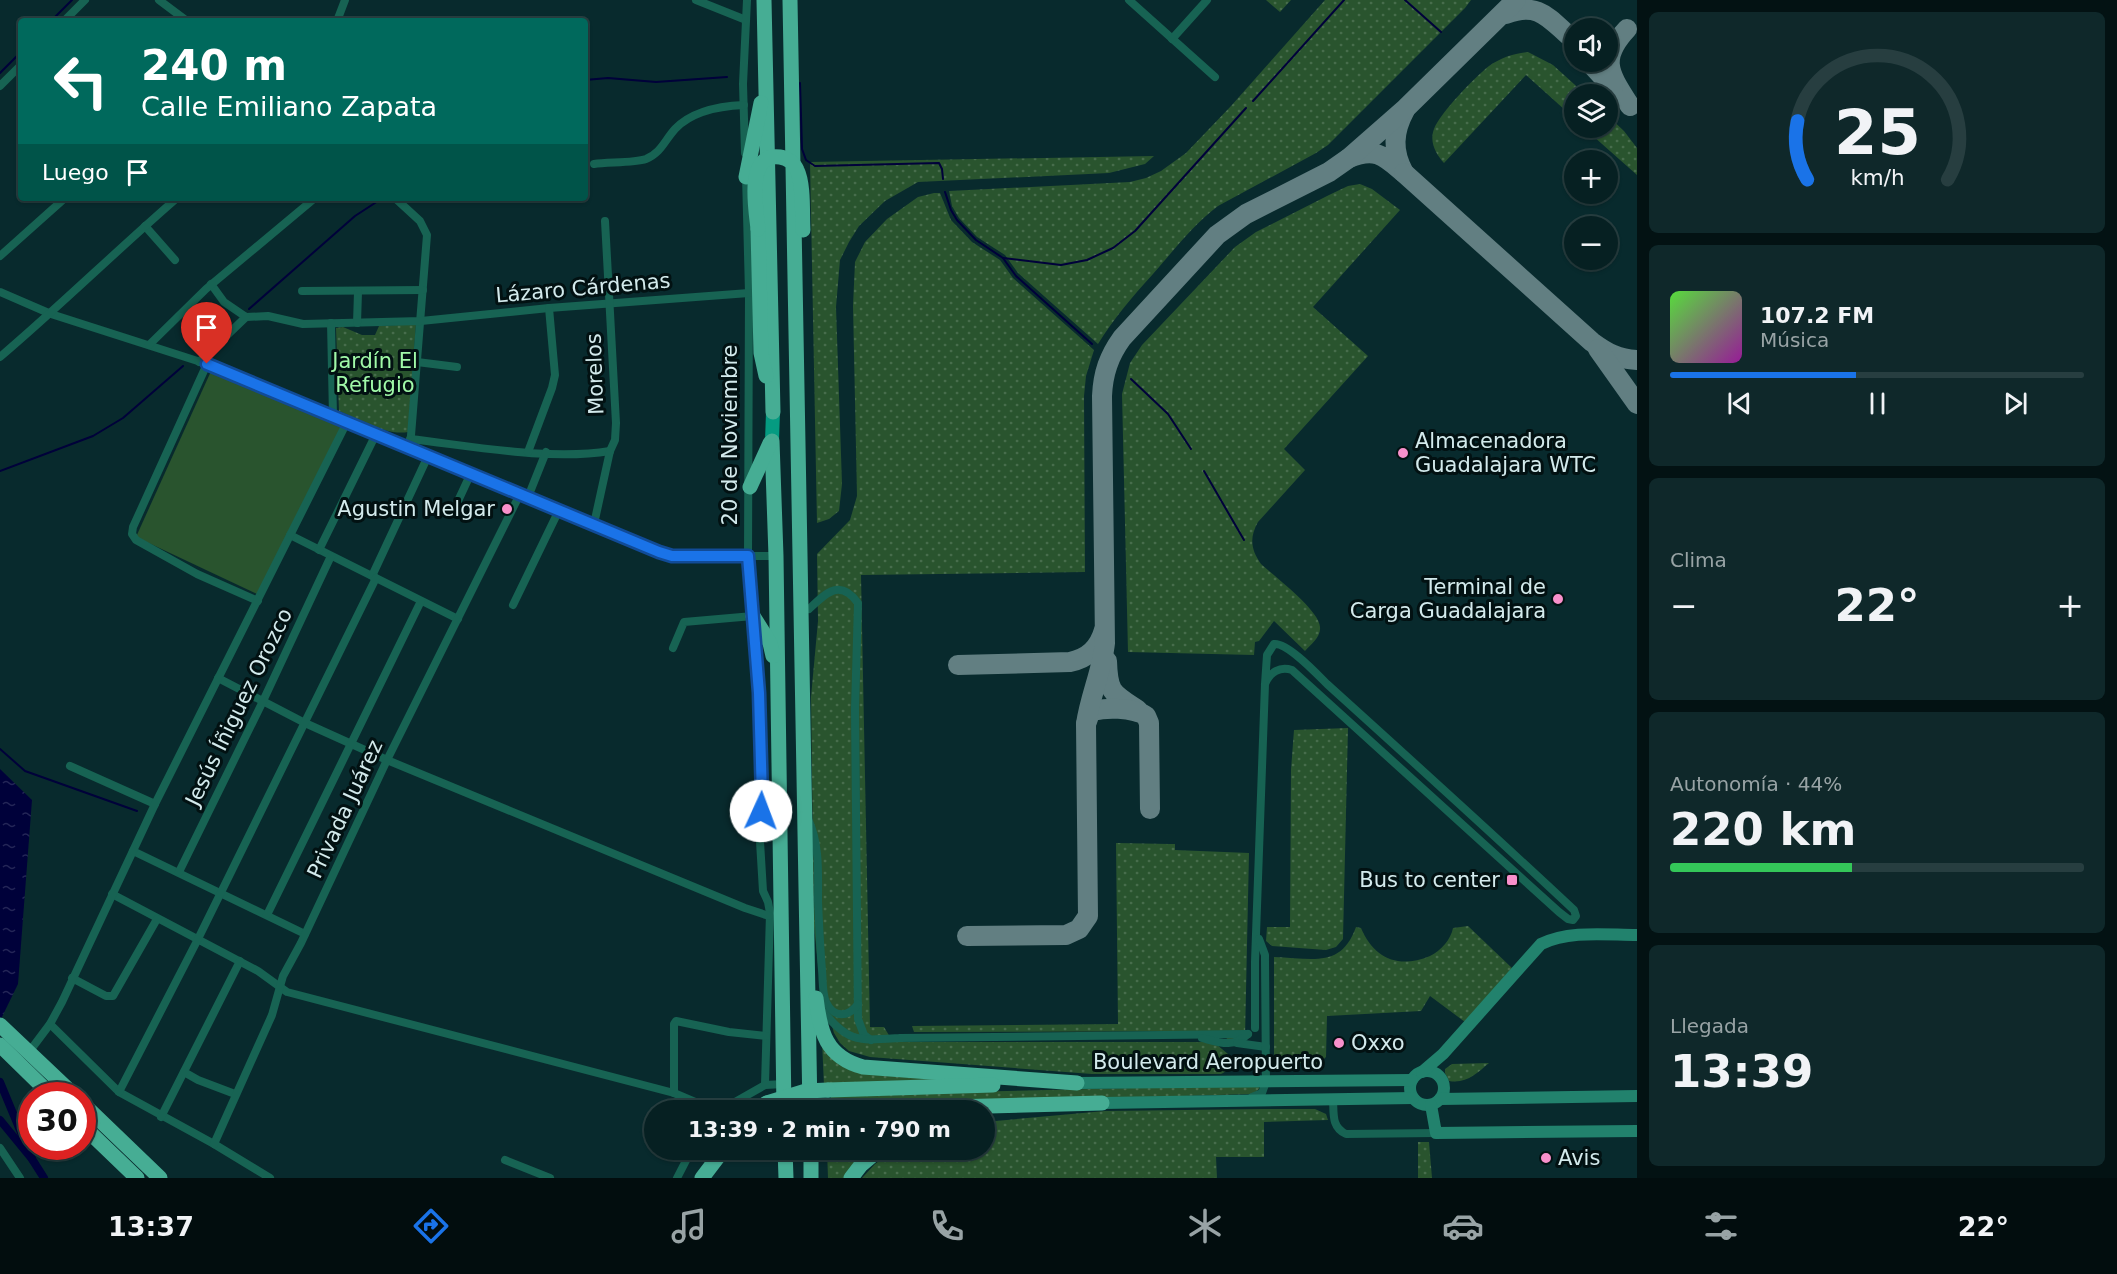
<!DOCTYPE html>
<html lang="es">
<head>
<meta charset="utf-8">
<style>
	:root { --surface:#062022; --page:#0f282a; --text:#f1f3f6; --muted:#98a3a5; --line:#273e40; --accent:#1a73e8 }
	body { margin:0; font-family:"DejaVu Sans",sans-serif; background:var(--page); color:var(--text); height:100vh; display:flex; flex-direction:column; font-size:22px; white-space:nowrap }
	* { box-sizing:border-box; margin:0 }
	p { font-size:20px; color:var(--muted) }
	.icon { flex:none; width:33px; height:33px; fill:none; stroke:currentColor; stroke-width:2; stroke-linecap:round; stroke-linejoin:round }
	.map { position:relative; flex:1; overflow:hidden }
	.side { display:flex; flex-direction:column; gap:12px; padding:12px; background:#031213; width:480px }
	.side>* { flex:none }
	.top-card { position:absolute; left:18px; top:18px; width:570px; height:183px; border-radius:6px; box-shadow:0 2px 4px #0004,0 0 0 2px var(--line); background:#00695c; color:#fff; overflow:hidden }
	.fabs { position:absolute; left:1564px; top:18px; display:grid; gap:12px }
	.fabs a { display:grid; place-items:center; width:54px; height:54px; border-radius:50%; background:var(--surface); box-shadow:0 2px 4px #0004,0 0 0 2px var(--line); font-size:30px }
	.speed { position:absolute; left:18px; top:1082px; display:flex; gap:12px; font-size:30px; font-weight:700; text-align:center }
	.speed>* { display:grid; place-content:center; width:78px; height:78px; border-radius:50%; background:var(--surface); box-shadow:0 2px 4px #0004,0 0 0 2px var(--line); line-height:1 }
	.speed .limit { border:9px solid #d22; background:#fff; color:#111 }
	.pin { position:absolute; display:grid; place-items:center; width:51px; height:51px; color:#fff; margin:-62px -26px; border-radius:50% 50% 50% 0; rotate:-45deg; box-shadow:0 0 6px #0007 }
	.pin .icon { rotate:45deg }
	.me { position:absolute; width:66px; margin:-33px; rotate:2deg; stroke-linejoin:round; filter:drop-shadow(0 0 4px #0008) }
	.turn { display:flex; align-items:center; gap:21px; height:126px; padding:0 24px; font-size:27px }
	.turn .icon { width:78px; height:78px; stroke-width:2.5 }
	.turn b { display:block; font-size:42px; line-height:51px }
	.then { display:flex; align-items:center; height:57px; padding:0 24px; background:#0003; gap:12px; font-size:22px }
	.big { font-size:45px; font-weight:700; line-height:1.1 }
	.side .tile { flex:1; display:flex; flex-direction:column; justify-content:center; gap:9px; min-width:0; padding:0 21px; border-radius:9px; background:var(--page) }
	.side .dial { align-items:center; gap:0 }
	.dial svg { height:156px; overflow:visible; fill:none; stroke:var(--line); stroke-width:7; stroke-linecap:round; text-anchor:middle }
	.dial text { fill:var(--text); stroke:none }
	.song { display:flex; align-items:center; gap:18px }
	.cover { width:72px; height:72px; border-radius:9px; background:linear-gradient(135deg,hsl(110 70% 55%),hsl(300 70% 35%)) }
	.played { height:6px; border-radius:3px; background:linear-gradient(90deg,var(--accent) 45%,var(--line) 45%) }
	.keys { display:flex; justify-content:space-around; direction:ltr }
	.heat { display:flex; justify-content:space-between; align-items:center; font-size:33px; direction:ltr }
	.charge { height:9px; border-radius:4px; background:linear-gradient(90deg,#34c759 44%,var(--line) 0) }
	.trip { position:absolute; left:644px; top:1100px; width:351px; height:60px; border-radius:30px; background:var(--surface); box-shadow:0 2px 4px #0004,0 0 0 2px var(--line); font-weight:700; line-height:60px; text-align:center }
	.tab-bar { display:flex; height:96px; justify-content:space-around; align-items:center; background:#020d0e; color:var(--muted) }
	.tab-bar .icon { width:42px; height:42px }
	.tab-bar .current { color:var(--accent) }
	.tab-bar b { font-size:27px; color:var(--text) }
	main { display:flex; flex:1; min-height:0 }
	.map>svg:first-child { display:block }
</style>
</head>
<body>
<main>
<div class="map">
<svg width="1637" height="1178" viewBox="0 0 1637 1178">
	<defs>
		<pattern id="grass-dots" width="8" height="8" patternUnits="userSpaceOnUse" patternTransform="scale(1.5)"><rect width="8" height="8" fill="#29542e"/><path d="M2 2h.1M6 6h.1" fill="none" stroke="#476d4c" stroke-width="1.8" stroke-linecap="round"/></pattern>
		<pattern id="water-ripples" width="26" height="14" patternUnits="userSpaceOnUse" patternTransform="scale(1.5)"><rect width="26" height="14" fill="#00013a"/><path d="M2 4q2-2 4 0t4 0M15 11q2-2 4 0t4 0" fill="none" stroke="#242657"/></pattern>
	</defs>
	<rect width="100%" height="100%" fill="#082a2d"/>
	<g fill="url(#grass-dots)">
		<path d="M1266,0H1291L1280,12Z"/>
		<path d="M1325,0H1471L1465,8L1328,145L1316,153L1218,206C1193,225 1174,250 1153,274C1133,296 1114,318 1098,344L1018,273L1005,255L977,237L959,218L952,206L949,191L1130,182L1146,178L1161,171L1186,153L1231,106Z"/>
		<path d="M1528,52L1553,65L1585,94H1575V119L1526,75L1444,163C1436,154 1429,142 1434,129C1440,113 1475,77 1489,66C1500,58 1514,53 1528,52Z"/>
		<path d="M1608,116L1624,131L1637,148V175L1584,128H1608Z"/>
		<path d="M1154,156L1145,164L1109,173L918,182L885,201L859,226L849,242L840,260L836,307L842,484L839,511L829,519L817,523L810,162Z"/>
		<path d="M1360,184L1372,189L1400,210L1313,307L1368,356L1284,449L1305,470L1258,522C1249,538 1251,550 1261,564C1275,577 1319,610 1320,627C1321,637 1311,644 1305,651L1274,621L1259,641L1255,642L1254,655L1128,652L1122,394L1130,363L1142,345L1235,247L1256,232L1329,195L1348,186Z"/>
		<path d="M934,193H940L951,220L972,242L1000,260L1013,278L1094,350L1086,376L1084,396L1085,572L861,575L870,1027H884L890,1037L901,1042H1206L1216,1044L1228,1054C1229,1063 1231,1070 1221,1074H1092L870,1057L849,1051L840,1043L834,1033L820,983L814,926L811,697L818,621L817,554L850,520L857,496L853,306L855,262L865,242L887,219L918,197Z"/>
		<path d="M416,324L408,432C386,436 359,419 339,411L336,328L343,327L362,335H375L379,326Z"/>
		<path d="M1348,728L1343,939L1336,947L1326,950L1272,946L1266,941L1267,927H1290L1291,770L1294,730Z"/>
		<path d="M1116,843L1170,844H1175V850L1249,853L1245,1038L1230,1041L1221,1034L1211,1031L914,1032L912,1026L1118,1024Z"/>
		<path d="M1468,926L1512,968L1465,1022L1430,996L1421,1011L1327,1016L1326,1057L1315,1067L1305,1068L1296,1058L1274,1059V957C1312,958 1341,969 1356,927L1361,928C1374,959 1399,969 1430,956C1441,951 1451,939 1453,928Z"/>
		<path d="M822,1041L837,1061L1011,1083L824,1086Z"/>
		<path d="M1489,1063C1477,1073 1467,1084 1449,1081L1445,1073V1069L1452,1064Z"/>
		<path d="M1260,1085L1259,1089L1253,1094L831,1106V1095Z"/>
		<path d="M1264,1109H1315L1326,1114L1328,1120L1264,1122V1157H1216L1217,1178H862L875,1164L896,1149H984V1122L1105,1111Z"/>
		<path d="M1418,1142H1429L1432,1178H1418Z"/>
		<path d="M827,1149H873L844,1178H828Z"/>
	</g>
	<path fill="#29542e" d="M212,369L342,425L257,594L136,537Z"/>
	<path fill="url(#water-ripples)" d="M0,769L32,800L18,984L0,1021Z"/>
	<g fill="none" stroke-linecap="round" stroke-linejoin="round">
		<g stroke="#00013a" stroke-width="2">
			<path d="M1405,0L1441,32"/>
			<path d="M51,21L72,0"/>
			<path d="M0,73L21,52"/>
			<path d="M585,80L608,78L656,82L727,77"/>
			<path d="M800,83L802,149L806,160L815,166L939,163L942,169L943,179"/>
			<path d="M1253,101L1344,0"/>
			<path d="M945,192L951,210L957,220L976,240L1003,258L1016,276L1092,344"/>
			<path d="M1003,258L1061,265L1087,260L1113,248L1135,231L1246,108"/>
			<path d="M249,309L355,216L378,201"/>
			<path d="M201,351L231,324"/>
			<path d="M1131,379L1168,414L1191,449"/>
			<path d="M0,471L93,436L123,418L183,366"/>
			<path d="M1204,471L1244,540"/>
			<path d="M0,749L25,771L137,811"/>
		</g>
		<g stroke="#00013a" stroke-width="8">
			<path d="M0,1082L32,1159"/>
			<path d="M0,1120L32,1159L44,1178"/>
		</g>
		<g stroke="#627f82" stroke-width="20">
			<path d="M1506,14C1541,0 1551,22 1575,41"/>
			<path d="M1627,29C1598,60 1610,74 1630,106"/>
			<path d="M1589,62L1613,88"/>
			<path d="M1349,158C1376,147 1384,156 1404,173C1392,151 1393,132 1405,110"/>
			<path d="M1404,173L1592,342C1607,353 1618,359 1637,360"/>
			<path d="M1598,349L1637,404"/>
			<path d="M1107,661C1108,693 1112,693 1138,710"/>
			<path d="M958,665L1070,662C1088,658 1099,648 1104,630"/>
			<path d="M1086,724L1090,713C1100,706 1137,708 1146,716L1149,723L1150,809"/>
			<path d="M967,936L1066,935L1079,929L1088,916L1086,724C1090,696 1102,671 1105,643L1102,396C1103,373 1109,356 1122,338L1217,235L1246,214L1329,172L1349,158L1406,108L1516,0"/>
		</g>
		<g stroke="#176353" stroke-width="8">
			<path d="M159,0L187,21"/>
			<path d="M696,0L746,20"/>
			<path d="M1129,0L1215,77"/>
			<path d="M64,21L85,0"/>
			<path d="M337,21L345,0"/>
			<path d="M1172,39L1207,0"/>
			<path d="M0,86L21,65"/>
			<path d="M745,153L743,84L747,0"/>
			<path d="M594,164C608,162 634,163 646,159C661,153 665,140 675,129C692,111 720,106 744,105"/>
			<path d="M746,175L749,293L748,557L759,693L762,798L759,825L763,891L768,902L770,913L765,1085"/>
			<path d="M395,198L420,221L427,235L410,448"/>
			<path d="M145,226L175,260"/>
			<path d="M0,256L65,198"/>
			<path d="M211,284L224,302L246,317L268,316L303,324L421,321L549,308L749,293"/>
			<path d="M302,291L423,290"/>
			<path d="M0,292L51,314L207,364L659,552L672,556H776"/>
			<path d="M331,323L333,416"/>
			<path d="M357,323L358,292"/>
			<path d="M149,345L206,289L315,198"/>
			<path d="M0,357C60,306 117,250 177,198"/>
			<path d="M199,362L246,317"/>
			<path d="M417,362L457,367"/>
			<path d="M207,364L133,527L132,534L136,540L197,574L258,601"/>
			<path d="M410,439C472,446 549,461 610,451"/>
			<path d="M528,452L552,388L555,375L549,308"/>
			<path d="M528,497L546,452"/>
			<path d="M458,501L471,473"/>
			<path d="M594,524L610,451L615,440L616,423L605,221"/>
			<path d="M290,535L458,619"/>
			<path d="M319,550L376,434"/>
			<path d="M372,576L428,456"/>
			<path d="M513,605L559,510"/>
			<path d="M809,609C826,593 840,578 858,603L855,709L858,1019L864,1035L871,1040"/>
			<path d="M673,648L684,622L753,616"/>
			<path d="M218,678L305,723L387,760L745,908L769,916"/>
			<path d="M70,766L155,804"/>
			<path d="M808,819C820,844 818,874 818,901C819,924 820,947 822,970C823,980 822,993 826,1002C834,1019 849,1017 858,1004"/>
			<path d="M133,851L305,934"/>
			<path d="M179,872L263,701L331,556"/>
			<path d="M112,894L258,971L287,992L674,1093L714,1110"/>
			<path d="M267,915L421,601"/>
			<path d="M72,978L106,996H113L157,919"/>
			<path d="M820,1008C849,1043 856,1041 900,1038L1248,1034"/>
			<path d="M50,1024L119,1092L214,1144L270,1178"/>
			<path d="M1255,1028V962L1265,684L1267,655L1274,644C1287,642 1317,674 1327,684C1410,759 1493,834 1574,910L1576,916L1573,920L1568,919L1559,912L1292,670C1280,666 1270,672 1265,684"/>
			<path d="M1202,1038C1221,1043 1233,1048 1248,1034"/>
			<path d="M1237,1043L1266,1047"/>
			<path d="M29,1052L50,1024L62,1002L155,804L347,422"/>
			<path d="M184,1072L198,1080L235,1094"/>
			<path d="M119,1092L197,941L376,578"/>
			<path d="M674,1093V1024L676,1021L729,1032L766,1036"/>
			<path d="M1252,1097L1262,1093L1266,1082L1265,961V955L1259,939"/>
			<path d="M1333,1099C1334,1113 1331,1127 1346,1134L1436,1133"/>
			<path d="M721,1110L765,1085L784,1084"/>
			<path d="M161,1117L240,961"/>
			<path d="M214,1144L272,1015L283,976L301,943L387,760L520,494"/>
			<path d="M0,1148L20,1178"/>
			<path d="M505,1160L550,1178"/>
			<path d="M677,1178L692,1149"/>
		</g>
		<g stroke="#22826d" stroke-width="12">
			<circle cx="1427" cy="1088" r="17"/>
			<path d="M1422,1072L1443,1054L1541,944C1570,930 1606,935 1637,935"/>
			<path d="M1077,1083L1412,1080"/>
			<path d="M1440,1099L1637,1096"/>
			<path d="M1102,1103L1413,1098"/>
			<path d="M1431,1105L1436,1133L1637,1131"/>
		</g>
		<path stroke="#059b81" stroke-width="14" d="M772,441L773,412"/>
		<g stroke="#46ad94" stroke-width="15">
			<path d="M764,0L773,412"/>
			<path d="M790,0L810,1110"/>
			<path d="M746,177L761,103"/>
			<path d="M758,229L761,353L766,376"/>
			<path d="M772,441L776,556L784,1110"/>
			<path d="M750,487L770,443"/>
			<path d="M753,616L770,643L773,656"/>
			<path d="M816,998C820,1032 826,1057 863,1067L1077,1083"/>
			<path d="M0,1025L74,1095"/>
			<path d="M0,1045L51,1095"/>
			<path d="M828,1090L993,1085"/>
			<path d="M82,1103L160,1178"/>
			<path d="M828,1107L873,1109L1102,1103"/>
			<path d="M755,1110L767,1103"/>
			<path d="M82,1125L137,1178"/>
			<path d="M785,1149L786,1178"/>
			<path d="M811,1149V1178"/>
			<path d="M702,1178L724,1149"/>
			<path d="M851,1178L861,1165L880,1149"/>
		</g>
		<g stroke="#46ad94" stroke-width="15">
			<path d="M758,229C756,209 745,152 780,157C787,158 794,163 797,170C804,184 802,214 803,230"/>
			<path d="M767,1103L806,1091L828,1090"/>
			<path d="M802,1110L828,1107"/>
		</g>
	</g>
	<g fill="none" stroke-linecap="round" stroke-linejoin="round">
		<g stroke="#114b97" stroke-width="15">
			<path id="route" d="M207,364L659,552L672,556H748L759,693L762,798L761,811"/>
		</g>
		<use href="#route" stroke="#1a73e8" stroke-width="10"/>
	</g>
	<g fill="#f890cb" stroke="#021112" stroke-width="2">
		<circle cx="1403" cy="453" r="6"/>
		<circle cx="507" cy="509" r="6"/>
		<circle cx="1558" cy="599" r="6"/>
		<rect x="1506" y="874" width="12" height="12" rx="3"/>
		<circle cx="1339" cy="1043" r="6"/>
		<circle cx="1546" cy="1158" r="6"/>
	</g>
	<g text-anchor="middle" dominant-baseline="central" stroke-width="6" stroke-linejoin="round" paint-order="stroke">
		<g font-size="21" fill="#d3eaec" stroke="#021112">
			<text transform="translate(583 288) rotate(-5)">Lázaro Cárdenas</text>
			<text transform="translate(595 374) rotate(-92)">Morelos</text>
			<text transform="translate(730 435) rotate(-90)">20 de Noviembre</text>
			<text transform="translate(239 707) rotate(-64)">Jesús Íñiguez Orozco</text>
			<text transform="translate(345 809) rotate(-65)">Privada Juárez</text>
			<text x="1208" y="1062">Boulevard Aeropuerto</text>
		</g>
		<g font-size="21" fill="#a0f9a8" stroke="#021112">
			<text x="375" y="361">Jardín El<tspan x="375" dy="24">Refugio</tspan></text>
		</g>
		<g font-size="21" fill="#d3eaec" stroke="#021112" text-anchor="start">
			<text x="1415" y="441">Almacenadora<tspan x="1415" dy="24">Guadalajara WTC</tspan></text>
			<text x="495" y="509" text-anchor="end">Agustin Melgar</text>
			<text x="1546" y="587" text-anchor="end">Terminal de<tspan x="1546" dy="24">Carga Guadalajara</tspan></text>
			<text x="1500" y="880" text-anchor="end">Bus to center</text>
			<text x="1351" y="1043">Oxxo</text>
			<text x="1558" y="1158">Avis</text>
		</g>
	</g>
</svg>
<div class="fabs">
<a><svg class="icon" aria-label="sound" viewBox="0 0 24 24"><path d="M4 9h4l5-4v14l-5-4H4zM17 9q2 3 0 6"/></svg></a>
<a><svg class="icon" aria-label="layers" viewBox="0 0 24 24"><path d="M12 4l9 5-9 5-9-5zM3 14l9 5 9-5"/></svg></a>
<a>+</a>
<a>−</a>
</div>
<div class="speed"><div class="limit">30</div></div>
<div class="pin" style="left:207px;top:364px;background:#d93025"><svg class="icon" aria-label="arrive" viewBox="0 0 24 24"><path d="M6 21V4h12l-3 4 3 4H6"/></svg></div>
<svg class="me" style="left:761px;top:811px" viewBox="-20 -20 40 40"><circle r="19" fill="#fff"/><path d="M0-13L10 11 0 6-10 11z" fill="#1a73e8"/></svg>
<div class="trip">13:39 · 2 min · 790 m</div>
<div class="top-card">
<div class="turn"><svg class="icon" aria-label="left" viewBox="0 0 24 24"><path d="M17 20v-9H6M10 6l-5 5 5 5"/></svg><div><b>240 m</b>Calle Emiliano Zapata</div></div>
<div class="then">Luego<svg class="icon" aria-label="arrive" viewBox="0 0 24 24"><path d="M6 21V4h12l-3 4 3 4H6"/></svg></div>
</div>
</div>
<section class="side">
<div class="tile dial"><svg viewBox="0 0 100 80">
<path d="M14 69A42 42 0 1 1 86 69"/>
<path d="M14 69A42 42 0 0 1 9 39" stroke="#1a73e8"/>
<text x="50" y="56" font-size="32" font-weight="700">25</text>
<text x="50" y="72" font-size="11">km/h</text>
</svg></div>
<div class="tile">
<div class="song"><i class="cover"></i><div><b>107.2 FM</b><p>Música</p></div></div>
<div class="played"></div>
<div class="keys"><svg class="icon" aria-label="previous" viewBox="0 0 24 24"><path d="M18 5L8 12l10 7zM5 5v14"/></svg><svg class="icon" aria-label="pause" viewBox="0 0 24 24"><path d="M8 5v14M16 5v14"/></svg><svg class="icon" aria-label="next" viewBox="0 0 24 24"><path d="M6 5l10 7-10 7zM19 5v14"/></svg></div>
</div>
<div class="tile"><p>Clima</p>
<div class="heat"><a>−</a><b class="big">22°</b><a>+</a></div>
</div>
<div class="tile"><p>Autonomía · 44%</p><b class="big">220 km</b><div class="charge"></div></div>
<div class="tile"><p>Llegada</p><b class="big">13:39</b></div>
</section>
</main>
<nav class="tab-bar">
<b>13:37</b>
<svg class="icon current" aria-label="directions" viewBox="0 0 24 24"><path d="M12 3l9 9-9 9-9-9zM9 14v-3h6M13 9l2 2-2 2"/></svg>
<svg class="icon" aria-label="music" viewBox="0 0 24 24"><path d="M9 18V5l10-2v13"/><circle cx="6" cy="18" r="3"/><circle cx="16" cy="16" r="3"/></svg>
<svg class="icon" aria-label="phone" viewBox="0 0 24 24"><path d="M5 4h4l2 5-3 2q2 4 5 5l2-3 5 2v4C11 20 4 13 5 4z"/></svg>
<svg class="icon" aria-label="climate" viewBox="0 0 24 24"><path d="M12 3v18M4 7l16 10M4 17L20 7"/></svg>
<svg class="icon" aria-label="car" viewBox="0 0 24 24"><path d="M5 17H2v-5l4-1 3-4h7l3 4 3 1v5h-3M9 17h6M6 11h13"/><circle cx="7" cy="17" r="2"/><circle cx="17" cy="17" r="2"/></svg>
<svg class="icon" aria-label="filters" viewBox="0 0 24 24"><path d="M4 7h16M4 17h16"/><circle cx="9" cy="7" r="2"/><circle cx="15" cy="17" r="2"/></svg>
<b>22°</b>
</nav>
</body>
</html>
